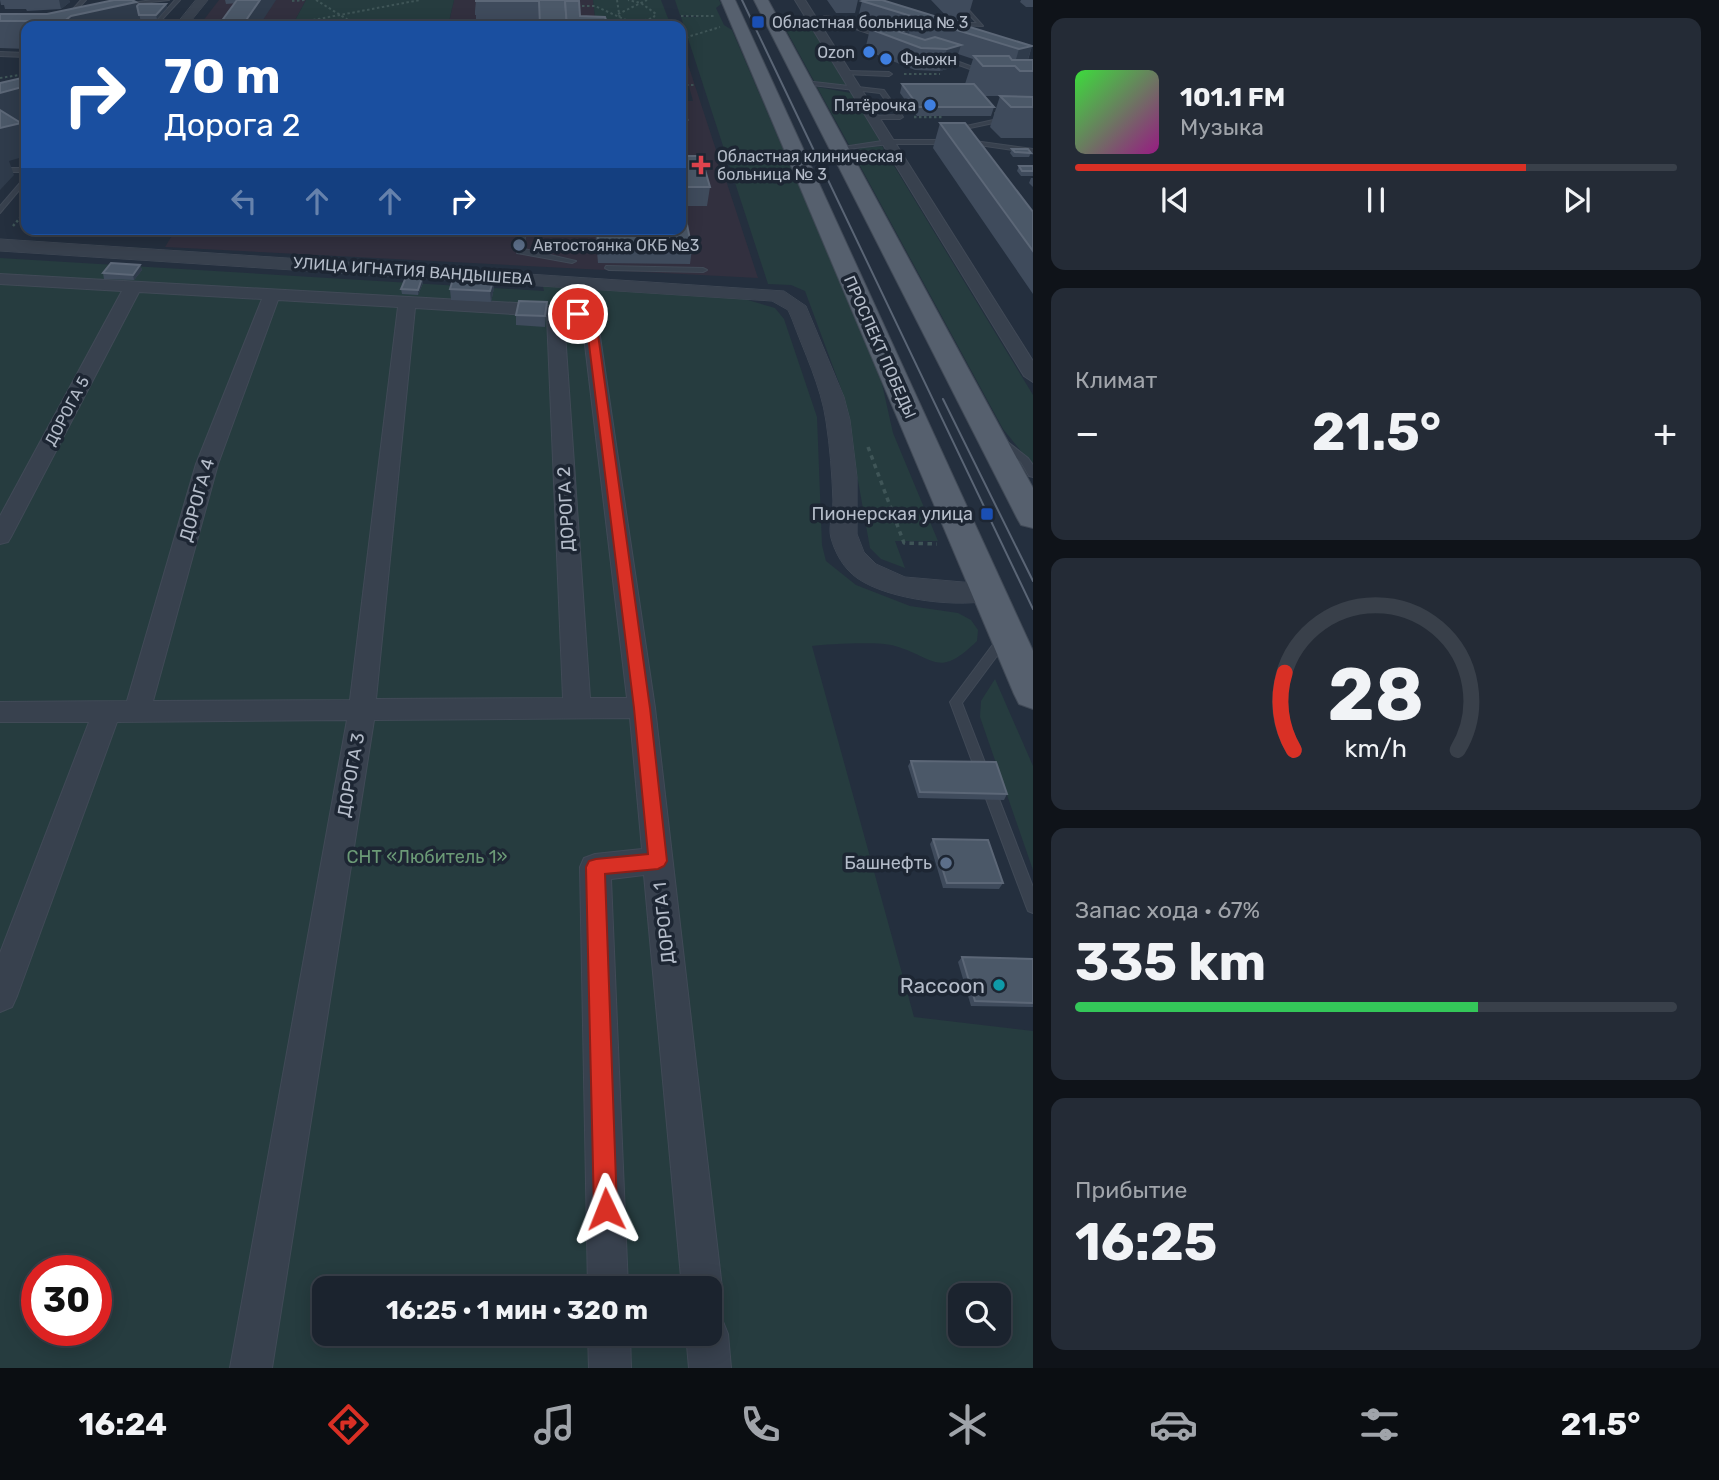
<!DOCTYPE html>
<html lang="ru">
<head>
<meta charset="utf-8">
<style>
	:root { --surface:#1b232e; --page:#242b36; --text:#f1f3f6; --muted:#a0a4aa; --line:#39404a; --accent:#d93025 }
	body { margin:0; font-family:Rubik,sans-serif; background:var(--page); color:var(--text); height:100vh; display:flex; flex-direction:column; font-size:26px; white-space:nowrap }
	* { box-sizing:border-box; margin:0 }
	p { font-size:23px; color:var(--muted) }
	.icon { flex:none; width:38px; height:38px; fill:none; stroke:currentColor; stroke-width:2; stroke-linecap:round; stroke-linejoin:round }
	.map { position:relative; flex:1; overflow:hidden }
	.drawer { display:flex; flex-direction:column; gap:18px; padding:18px; background:#0f1319; width:686px }
	.drawer>* { flex:none }
	.hud { position:absolute; left:21px; top:21px; width:665px; height:214px; border-radius:14px; box-shadow:0 4px 18px #0003,0 0 0 2px var(--line); background:#1a4fa0; color:#fff; overflow:hidden }
	.controls { position:absolute; left:948px; top:1283px; display:grid; gap:14px }
	.controls a { display:grid; place-items:center; width:63px; height:63px; border-radius:14px; background:var(--surface); box-shadow:0 4px 18px #0003,0 0 0 2px var(--line); font-size:35px }
	.speed { position:absolute; left:21px; top:1255px; display:flex; gap:14px; font-size:35px; font-weight:700; text-align:center }
	.speed>* { display:grid; place-content:center; width:91px; height:91px; border-radius:50%; background:var(--surface); box-shadow:0 4px 18px #0003,0 0 0 2px var(--line); line-height:1 }
	.speed .limit { border:10px solid #d22; background:#fff; color:#111 }
	.pin { position:absolute; display:grid; place-items:center; width:60px; height:60px; color:#fff; margin:-30px; border:4px solid #fff; border-radius:50%; box-shadow:0 2px 7px #0007 }
	.me { position:absolute; width:77px; margin:-38px; rotate:358deg; stroke-linejoin:round; filter:drop-shadow(0 0 5px #0008) }
	.turn { display:flex; align-items:center; gap:24px; height:147px; padding:0 28px; font-size:32px }
	.turn .icon { width:91px; height:91px; stroke-width:2.5 }
	.turn b { display:block; font-size:49px; line-height:60px }
	.lanes { display:flex; align-items:center; height:66px; padding:0 28px; background:#0003; justify-content:center; gap:35px; direction:ltr }
	.lanes .off { opacity:.35 }
	.big { font-size:52px; font-weight:700; line-height:1.1 }
	.drawer .widget { flex:1; display:flex; flex-direction:column; justify-content:center; gap:10px; min-width:0; padding:0 24px; border-radius:14px; background:var(--page) }
	.drawer .dial { align-items:center; gap:0 }
	.dial svg { height:182px; overflow:visible; fill:none; stroke:var(--line); stroke-width:7; stroke-linecap:round; text-anchor:middle }
	.dial text { fill:var(--text); stroke:none }
	.song { display:flex; align-items:center; gap:21px }
	.cover { width:84px; height:84px; border-radius:10px; background:linear-gradient(135deg,hsl(120 70% 55%),hsl(310 70% 35%)) }
	.played { height:7px; border-radius:4px; background:linear-gradient(90deg,var(--accent) 75%,var(--line) 75%) }
	.keys { display:flex; justify-content:space-around; direction:ltr }
	.heat { display:flex; justify-content:space-between; align-items:center; font-size:38px; direction:ltr }
	.charge { height:10px; border-radius:5px; background:linear-gradient(90deg,#34c759 67%,var(--line) 0) }
	.trip { position:absolute; left:312px; top:1276px; width:410px; height:70px; border-radius:14px; background:var(--surface); box-shadow:0 4px 18px #0003,0 0 0 2px var(--line); font-weight:700; line-height:70px; text-align:center }
	.dock { display:flex; height:112px; justify-content:space-around; align-items:center; background:#0b0e12; color:var(--muted) }
	.dock .icon { width:49px; height:49px }
	.dock .on { color:var(--accent) }
	.dock b { font-size:32px; color:var(--text) }
	main { display:flex; flex:1; min-height:0 }
	.map>svg:first-child { display:block }
</style>
</head>
<body>
<main>
<div class="map">
<svg width="1033" height="1368" viewBox="0 0 1033 1368">
	<rect width="100%" height="100%" fill="#242f3e"/>
	<g fill="#32303f">
		<path d="M219,0H306L292,26H199Z"/>
		<path d="M454,0H593L596,26H448Z"/>
		<path d="M681,43L758,278L165,247L176,229H681V101H693L681,58Z"/>
	</g>
	<g fill="#263c3f" fill-rule="evenodd">
		<path d="M306,0H454L448,26H292Z"/>
		<path d="M593,0H661L671,26H596Z"/>
		<path d="M675,0H719L721,4L716,8L724,25L732,30L880,375L893,433L938,541H895L905,568L881,559L870,548L842,391L805,291L791,285L768,284L681,17H705L680,15Z"/>
		<path d="M779,17H805L847,87L814,81Z"/>
		<path d="M817,87L851,93L881,143L849,145Z"/>
		<path d="M882,146L1033,395V466L1003,429L853,153L861,148Z"/>
		<path d="M0,258L544,291L543,286L741,298L775,308L784,319L817,417L822,545L826,561L856,585L910,606L958,613L971,620L978,630L977,641C938,679 936,658 895,646C880,641 829,644 812,646L914,1017L1033,1031V1368H0ZM37,1270H96V1330H37ZM324,1288H709V1334H324ZM961,1295H999V1334H961Z"/>
		<path d="M995,679L1033,766V870L980,717L981,701Z"/>
	</g>
	<g fill="none" stroke-linecap="round" stroke-linejoin="round">
		<g stroke="#414a57" stroke-width="2">
			<g id="service">
				<path d="M81,0H86L69,18H65Z"/>
				<path d="M152,0H169L134,4L132,3Z"/>
				<path d="M175,0H180L156,26H152Z"/>
				<path d="M955,0H960L983,26L955,25L957,23H977Z"/>
				<path d="M824,16H828L887,37L882,38L824,18Z"/>
				<path d="M0,52L26,53V57L0,56Z"/>
				<path d="M939,56H943L989,73L984,74L939,58Z"/>
				<path d="M846,71L889,72L892,74L889,76L844,74Z"/>
				<path d="M805,81L884,90L903,117L900,119H871L873,116L896,115L880,93L803,84Z"/>
				<path d="M998,111L1001,113L1003,121L951,132L948,130L998,119L995,113Z"/>
				<path d="M681,118L687,119L688,120L681,122Z"/>
				<path d="M26,121V125L11,129L26,137V141L3,129Z"/>
				<path d="M889,140H949L952,142L949,144H889L839,150L836,148Z"/>
				<path d="M967,140L1033,149V153L965,143Z"/>
				<rect x="0" y="168" width="26" height="4"/>
				<path d="M26,176V182L0,213V206Z"/>
				<path d="M518,234L525,236L524,249L576,261L572,263L517,253Z"/>
				<path d="M606,266L703,268L707,270L703,272L609,270L605,268Z"/>
				<path d="M1000,436L1028,458L1033,465V477L1029,476L1021,462L997,441V437Z"/>
				<path d="M1004,634L1010,638L1008,641L962,703L1033,887V913L1028,911L1026,906L950,702L1000,635Z"/>
			</g>
		</g>
		<g stroke="#414a57" stroke-width="2">
			<g id="minor">
				<path d="M795,0H805L1033,361V382L1024,376Z"/>
				<path d="M0,274L533,304L584,310L598,323L655,708L722,1288L716,1302L709,1305V1288H682L644,875L611,879L628,1288H588L580,867L584,858L595,854L642,849L630,718L374,720L272,1368H230L347,720L117,722L17,996L12,1007L0,1012V953L89,722H0V702L127,701L196,464L262,299L139,292L11,537L8,542L0,544V516L122,291L0,284ZM278,300L398,307L350,700L153,701L218,464ZM415,308L547,316L563,698L376,699ZM564,318L573,319L583,328L627,698H590Z"/>
				<path d="M709,1314L722,1319L728,1334L731,1368H689L686,1334H709Z"/>
				<path d="M588,1334H630L631,1368H589Z"/>
			</g>
		</g>
		<g stroke="#414a57" stroke-width="1">
			<g id="tertiary">
				<path d="M196,0H208L187,26H175Z"/>
				<path d="M0,239L784,291L806,306L844,397L850,420L857,477V534L864,552L876,564L905,577L997,585L1001,592L997,599C961,609 888,600 857,578C844,569 835,553 831,538C828,527 833,513 833,501C832,474 830,447 826,421C821,386 804,352 792,319L788,310L772,301L0,251Z"/>
			</g>
		</g>
		<g stroke="#414a57" stroke-width="2">
			<g id="primary">
				<path d="M721,0H735L1033,651V709L1019,704L1014,694Z"/>
				<path d="M754,0H768L1033,488V528L1021,525L1017,518Z"/>
			</g>
		</g>
		<g stroke="#3f5557" stroke-width="2" stroke-dasharray="2.5 2.5" stroke-linecap="butt">
			<path d="M316,0L358,26"/>
			<path d="M617,0L621,26L653,18L656,14L641,3L628,0"/>
			<path d="M292,1L306,0"/>
			<path d="M582,6H595L639,26"/>
			<path d="M618,14L647,0"/>
			<path d="M681,16H715"/>
			<path d="M313,20L420,0"/>
			<path d="M280,21L456,23"/>
			<path d="M681,39L720,27"/>
			<path d="M681,44H686"/>
			<path d="M904,74H940"/>
			<path d="M0,78L26,74"/>
			<path d="M681,85H694"/>
		</g>
		<g stroke="#3f5557" stroke-width="2.5" stroke-dasharray="2.5 2.5" stroke-linecap="butt">
			<path d="M914,117H944"/>
			<path d="M13,226L26,211"/>
		</g>
		<path stroke="#3f5557" stroke-width="3.5" stroke-dasharray="4.5 4.5" stroke-linecap="butt" d="M868,447L904,543L937,544"/>
		<use href="#service" fill="#38414e" fill-rule="evenodd"/>
		<use href="#minor" fill="#38414e" fill-rule="evenodd"/>
		<use href="#tertiary" fill="#38414e" fill-rule="evenodd"/>
		<use href="#primary" fill="#56606e" fill-rule="evenodd"/>
		<g stroke="#5a6575" stroke-width="2">
			<path d="M742,0L1033,609"/>
			<path d="M943,399L1033,581"/>
		</g>
	</g>
	<g fill="#3f4b5c">
		<path d="M0,0H69L70,2L61,9L27,11L26,9H5L4,5H1Z"/>
		<path d="M225,0H276L226,4Z"/>
		<path d="M476,0L565,1L580,16L607,23L606,26H476V15H475V11Z"/>
		<path d="M827,0H858L855,13H836Z"/>
		<path d="M931,0H973L967,21H950L1032,46L1028,60H1033V138H1001L990,127L1000,96H984L994,107L991,116H917L900,93L902,84H965L973,59L958,54L954,67L940,71L915,70L865,50L870,29L874,27L857,22L862,1L950,20Z"/>
		<path d="M1021,0H1033V7H1026L1020,2Z"/>
		<path d="M166,4L167,8L157,19H140L142,26H26V49L0,48V14H47Z"/>
		<path d="M940,123L1033,212V294L933,148Z"/>
		<path d="M1012,149L1031,153L1029,157H1013L1010,153Z"/>
		<path d="M681,156L710,187L707,206H683L692,249L690,264L598,263L595,229H681Z"/>
		<path d="M1019,166H1033V176H1021L1017,171Z"/>
		<path d="M1031,178H1033V187L1029,183Z"/>
		<path d="M140,265L142,270L134,280L104,279L103,273Z"/>
		<path d="M422,278L423,283L418,295L402,294L401,289Z"/>
		<path d="M494,288L491,302L451,300L450,289Z"/>
		<path d="M570,289L594,290L593,307L569,306Z"/>
		<path d="M547,302L545,327L516,325V315Z"/>
		<path d="M911,761L1007,794L1004,800L918,798L908,766Z"/>
		<path d="M933,839L1003,883L999,889L943,888L930,844Z"/>
		<path d="M962,957L1033,959V1007L971,1006L958,962Z"/>
	</g>
	<g fill="#2f3b4b">
		<path d="M59,0H69L70,2L61,9Z"/>
		<path d="M260,0H276L259,26H242Z"/>
		<path d="M136,2L142,26H69L67,19L71,16Z"/>
		<path d="M166,4L167,8L157,19L156,15Z"/>
		<path d="M910,29L907,43L900,32Z"/>
		<path d="M961,45L954,67L940,71L947,49Z"/>
		<path d="M1032,46L1025,68L1014,66L1019,49Z"/>
		<path d="M26,86V119L0,126V93Z"/>
		<path d="M21,123L26,138V156L9,161L14,175L0,190V128Z"/>
		<path d="M140,265L142,270L134,280L133,275Z"/>
		<path d="M422,278L423,283L418,295V290Z"/>
		<path d="M494,278V288L491,302L490,291Z"/>
	</g>
	<g fill="#4b5868" stroke="#5c6777" stroke-width="2">
		<path d="M114,0H132L136,2L71,16L67,19L82,26H51L39,21H0V14H47Z"/>
		<path d="M237,0H260L242,26H218Z"/>
		<path d="M476,0H565L567,26H477V25H540L539,1H476Z"/>
		<path d="M866,0H882L1032,46L1019,49L862,1Z"/>
		<path d="M565,1H579L580,16L605,17L607,23L581,22L582,26H567Z"/>
		<path d="M139,4H166L156,15H139L137,6Z"/>
		<path d="M888,22L910,29L900,32L925,40L935,37L961,45L947,49L921,48L870,29Z"/>
		<path d="M974,56H1009L1012,60H1033V71H1020L1015,66H983Z"/>
		<path d="M26,77V86L0,93V83Z"/>
		<path d="M902,84H974L994,107H919Z"/>
		<path d="M1000,96L1033,97V107H1011Z"/>
		<path d="M0,110L21,123L0,128Z"/>
		<path d="M940,123H965L1033,212V251Z"/>
		<path d="M1012,149H1028L1031,153L1015,152Z"/>
		<path d="M681,156H701L710,187H681Z"/>
		<path d="M1019,166H1033V171H1022Z"/>
		<path d="M681,205H683L692,249L599,248L597,229H681Z"/>
		<path d="M111,263L140,265L133,275L103,273Z"/>
		<path d="M454,276L494,278L490,291L450,289Z"/>
		<path d="M406,277L422,278L418,290L401,289Z"/>
		<path d="M570,289L594,290L593,302L569,301Z"/>
		<path d="M519,301L547,302L545,316L516,315Z"/>
		<path d="M911,761L996,762L1007,794L920,792Z"/>
		<path d="M933,839L988,840L1003,883H947Z"/>
		<path d="M962,957L1033,959V1003L975,1001Z"/>
	</g>
	<path fill="#d93025" stroke="#8d1f18" stroke-width="2" d="M574,312H582L597,327L650,708L667,861L664,866L658,869L605,874L617,1209L614,1217L606,1221L597,1217L594,1209L586,867L589,861L596,859L648,854L634,708L587,328L574,316Z"/>
	<g fill="#1a4fb4" stroke="#1d2633" stroke-width="2.5">
		<rect x="751" y="15" width="14" height="14" rx="3.5"/>
		<rect x="980" y="507" width="14" height="14" rx="3.5"/>
	</g>
	<g fill="#3f7fe0" stroke="#1d2633" stroke-width="2.5">
		<circle cx="869" cy="52" r="7"/>
		<circle cx="886" cy="59" r="7"/>
		<circle cx="930" cy="105" r="7"/>
	</g>
	<path fill="#e0444e" stroke="#1d2633" stroke-width="2.5" d="M697.5 154.5h7v7h7v7h-7v7h-7v-7h-7v-7h7z"/>
	<g fill="#5c6f8a" stroke="#1d2633" stroke-width="2.5">
		<circle cx="519" cy="245" r="7"/>
		<circle cx="946" cy="863" r="7"/>
	</g>
	<circle fill="#0f9aa8" stroke="#1d2633" stroke-width="2.5" cx="999" cy="985" r="7"/>
	<g text-anchor="middle" dominant-baseline="central" stroke-width="7" stroke-linejoin="round" paint-order="stroke">
		<g font-size="16" fill="#b4bcc9" stroke="#1d2633" text-anchor="start">
			<text x="772" y="22">Областная больница № 3</text>
			<text x="855" y="52" text-anchor="end">Ozon</text>
			<text x="900" y="59">Фьюжн</text>
			<text x="916" y="105" text-anchor="end">Пятёрочка</text>
			<text x="717" y="156">Областная клиническая<tspan x="717" dy="18">больница № 3</tspan></text>
			<text x="533" y="245">Автостоянка ОКБ №3</text>
		</g>
		<g font-size="16" fill="#b4bcc9" stroke="#1d2633">
			<text transform="translate(413 271) rotate(4)">УЛИЦА ИГНАТИЯ ВАНДЫШЕВА</text>
			<text transform="translate(880 347) rotate(66)">ПРОСПЕКТ ПОБЕДЫ</text>
			<text transform="translate(67 411) rotate(-62)">ДОРОГА 5</text>
		</g>
		<g font-size="18" fill="#b4bcc9" stroke="#1d2633">
			<text transform="translate(197 500) rotate(-74)">ДОРОГА 4</text>
			<text transform="translate(566 509) rotate(-93)">ДОРОГА 2</text>
			<text transform="translate(351 775) rotate(-80)">ДОРОГА 3</text>
			<text transform="translate(664 923) rotate(-96)">ДОРОГА 1</text>
		</g>
		<g font-size="18" fill="#b4bcc9" stroke="#1d2633" text-anchor="end">
			<text x="973" y="514">Пионерская улица</text>
			<text x="932" y="863">Башнефть</text>
		</g>
		<g font-size="18" fill="#6b9a76" stroke="#1d2633">
			<text x="427" y="857">СНТ «Любитель 1»</text>
		</g>
		<g font-size="21" fill="#b4bcc9" stroke="#1d2633" text-anchor="end">
			<text x="985" y="985">Raсcoon</text>
		</g>
	</g>
</svg>
<div class="controls">
<a><svg class="icon" aria-label="search" viewBox="0 0 24 24"><circle cx="10" cy="10" r="6"/><path d="M15 15l6 6"/></svg></a>
</div>
<div class="speed"><div class="limit">30</div></div>
<div class="pin" style="left:578px;top:314px;background:#d93025"><svg class="icon" aria-label="arrive" viewBox="0 0 24 24"><path d="M6 21V4h12l-3 4 3 4H6"/></svg></div>
<svg class="me" style="left:606px;top:1209px" viewBox="-20 -20 40 40"><path d="M0-17L14 15 0 8-14 15z" fill="#d93025" stroke="#fff" stroke-width="4"/></svg>
<div class="trip">16:25 · 1 мин · 320 m</div>
<div class="hud">
<div class="turn"><svg class="icon" aria-label="right" viewBox="0 0 24 24"><path d="M7 20v-9h11M14 6l5 5-5 5"/></svg><div><b>70 m</b>Дорога 2</div></div>
<div class="lanes"><svg class="icon off" aria-label="left" viewBox="0 0 24 24"><path d="M17 20v-9H6M10 6l-5 5 5 5"/></svg><svg class="icon off" aria-label="ahead" viewBox="0 0 24 24"><path d="M12 20V5M6 11l6-6 6 6"/></svg><svg class="icon off" aria-label="ahead" viewBox="0 0 24 24"><path d="M12 20V5M6 11l6-6 6 6"/></svg><svg class="icon" aria-label="right" viewBox="0 0 24 24"><path d="M7 20v-9h11M14 6l5 5-5 5"/></svg></div>
</div>
</div>
<section class="drawer">
<div class="widget">
<div class="song"><i class="cover"></i><div><b>101.1 FM</b><p>Музыка</p></div></div>
<div class="played"></div>
<div class="keys"><svg class="icon" aria-label="previous" viewBox="0 0 24 24"><path d="M18 5L8 12l10 7zM5 5v14"/></svg><svg class="icon" aria-label="pause" viewBox="0 0 24 24"><path d="M8 5v14M16 5v14"/></svg><svg class="icon" aria-label="next" viewBox="0 0 24 24"><path d="M6 5l10 7-10 7zM19 5v14"/></svg></div>
</div>
<div class="widget"><p>Климат</p>
<div class="heat"><a>−</a><b class="big">21.5°</b><a>+</a></div>
</div>
<div class="widget dial"><svg viewBox="0 0 100 80">
<path d="M14 69A42 42 0 1 1 86 69"/>
<path d="M14 69A42 42 0 0 1 10 35" stroke="#d93025"/>
<text x="50" y="56" font-size="32" font-weight="700">28</text>
<text x="50" y="72" font-size="11">km/h</text>
</svg></div>
<div class="widget"><p>Запас хода · 67%</p><b class="big">335 km</b><div class="charge"></div></div>
<div class="widget"><p>Прибытие</p><b class="big">16:25</b></div>
</section>
</main>
<nav class="dock">
<b>16:24</b>
<svg class="icon on" aria-label="directions" viewBox="0 0 24 24"><path d="M12 3l9 9-9 9-9-9zM9 14v-3h6M13 9l2 2-2 2"/></svg>
<svg class="icon" aria-label="music" viewBox="0 0 24 24"><path d="M9 18V5l10-2v13"/><circle cx="6" cy="18" r="3"/><circle cx="16" cy="16" r="3"/></svg>
<svg class="icon" aria-label="phone" viewBox="0 0 24 24"><path d="M5 4h4l2 5-3 2q2 4 5 5l2-3 5 2v4C11 20 4 13 5 4z"/></svg>
<svg class="icon" aria-label="climate" viewBox="0 0 24 24"><path d="M12 3v18M4 7l16 10M4 17L20 7"/></svg>
<svg class="icon" aria-label="car" viewBox="0 0 24 24"><path d="M5 17H2v-5l4-1 3-4h7l3 4 3 1v5h-3M9 17h6M6 11h13"/><circle cx="7" cy="17" r="2"/><circle cx="17" cy="17" r="2"/></svg>
<svg class="icon" aria-label="filters" viewBox="0 0 24 24"><path d="M4 7h16M4 17h16"/><circle cx="9" cy="7" r="2"/><circle cx="15" cy="17" r="2"/></svg>
<b>21.5°</b>
</nav>
</body>
</html>
